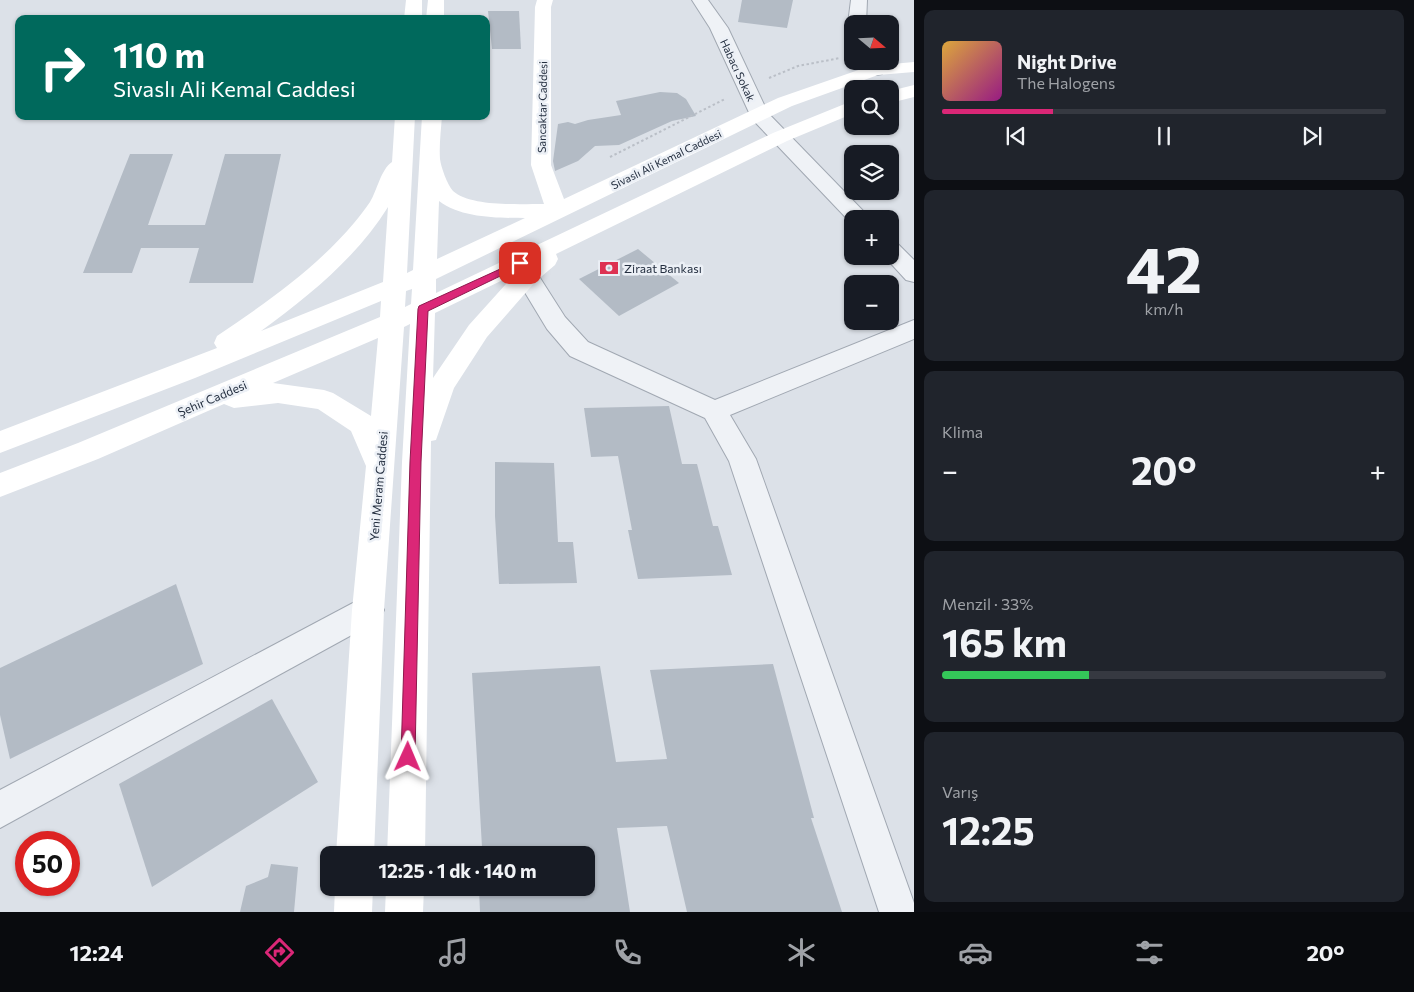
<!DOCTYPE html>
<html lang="tr">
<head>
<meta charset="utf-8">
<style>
	:root { --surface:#171b24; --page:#20242c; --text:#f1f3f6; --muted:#9ea1a6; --line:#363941; --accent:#db2777 }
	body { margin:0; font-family:Commissioner,sans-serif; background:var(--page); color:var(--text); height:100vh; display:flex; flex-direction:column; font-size:19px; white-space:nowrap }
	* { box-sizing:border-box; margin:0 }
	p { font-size:16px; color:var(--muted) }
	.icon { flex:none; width:28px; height:28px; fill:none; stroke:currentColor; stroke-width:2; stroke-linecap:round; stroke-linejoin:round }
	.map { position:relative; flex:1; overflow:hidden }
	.sheet { display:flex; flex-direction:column; gap:10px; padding:10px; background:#0d0f14; width:500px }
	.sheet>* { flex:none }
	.top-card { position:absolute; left:15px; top:15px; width:475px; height:105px; border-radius:10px; box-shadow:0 1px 4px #0004; background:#00695c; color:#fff; overflow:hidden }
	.needle { width:32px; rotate:109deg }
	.tools { position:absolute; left:844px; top:15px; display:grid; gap:10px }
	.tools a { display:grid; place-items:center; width:55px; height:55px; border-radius:10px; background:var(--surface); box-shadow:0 1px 4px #0004; font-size:25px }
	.speed { position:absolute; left:15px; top:831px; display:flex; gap:10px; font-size:25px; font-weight:700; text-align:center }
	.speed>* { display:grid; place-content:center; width:65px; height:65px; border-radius:50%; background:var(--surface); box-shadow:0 1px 4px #0004; line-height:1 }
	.speed .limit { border:8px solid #d22; background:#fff; color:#111 }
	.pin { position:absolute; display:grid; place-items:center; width:42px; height:42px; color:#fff; margin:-21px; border-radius:10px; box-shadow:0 2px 8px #0006 }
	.me { position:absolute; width:55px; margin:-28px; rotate:1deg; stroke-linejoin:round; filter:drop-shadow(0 0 4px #0008) }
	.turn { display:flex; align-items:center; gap:18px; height:105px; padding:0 15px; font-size:22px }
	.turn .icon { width:65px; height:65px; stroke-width:2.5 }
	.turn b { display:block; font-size:35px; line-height:42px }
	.big { font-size:38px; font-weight:700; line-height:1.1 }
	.sheet .widget { flex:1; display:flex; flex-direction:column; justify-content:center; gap:8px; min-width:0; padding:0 18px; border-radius:10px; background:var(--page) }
	.sheet .dial { align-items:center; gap:0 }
	.dial b { font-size:65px; line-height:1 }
	.song { display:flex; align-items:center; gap:15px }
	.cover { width:60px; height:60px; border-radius:8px; background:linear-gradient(135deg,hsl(40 70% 55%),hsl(310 70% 35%)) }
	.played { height:5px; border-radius:2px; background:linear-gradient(90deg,var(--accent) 25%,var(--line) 25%) }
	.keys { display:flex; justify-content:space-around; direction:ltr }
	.heat { display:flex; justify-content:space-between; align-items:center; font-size:28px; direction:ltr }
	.charge { height:8px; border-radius:4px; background:linear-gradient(90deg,#34c759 33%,var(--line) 0) }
	.trip { position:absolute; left:320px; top:846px; width:275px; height:50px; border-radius:10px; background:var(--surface); box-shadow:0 1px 4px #0004; font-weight:700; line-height:50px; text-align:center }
	.dock { display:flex; height:80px; justify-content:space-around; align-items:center; background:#090b0e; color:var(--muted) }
	.dock .icon { width:35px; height:35px }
	.dock .active { color:var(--accent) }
	.dock b { font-size:22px; color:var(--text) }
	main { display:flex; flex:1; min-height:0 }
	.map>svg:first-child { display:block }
</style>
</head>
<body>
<main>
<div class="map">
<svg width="914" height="912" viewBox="0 0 914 912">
	<rect width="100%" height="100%" fill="#dce1e8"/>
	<g fill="#b3bbc5">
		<path d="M742,0H793L787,28L738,22Z"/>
		<path d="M488,11H519L521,49H492Z"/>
		<path d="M660,92L677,93L686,99L696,116L672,121L619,145L595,146L578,161L555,171L553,161L558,124L568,122L575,124L588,120L621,115L616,101Z"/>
		<path d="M130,154H173L148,225H205L225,154H281L253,283H189L199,248H141L132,273H83Z"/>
		<path d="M638,249L679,283L619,316L579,279Z"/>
		<path d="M669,406L682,464H697L713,526H718L732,575L638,579L628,530H632L618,456L591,457L584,408Z"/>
		<path d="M495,462L554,463L558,542H573L577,583L499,584L495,516Z"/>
		<path d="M176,584L203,664L10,759L0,715V668Z"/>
		<path d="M773,664L814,818H811L842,912H687L667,826L617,828L630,912H480L479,888H586V855H477L476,847H482L472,673L600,666L616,762L667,759L650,670Z"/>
		<path d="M272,699L318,782L152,887L119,784Z"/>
		<path d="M271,864L298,867L294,912H240L246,886L268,877Z"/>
	</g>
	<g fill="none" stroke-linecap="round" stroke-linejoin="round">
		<g stroke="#a1a8b2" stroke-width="2">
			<g id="street">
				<path d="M692,0H708L728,28L768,113L871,219H852V224L752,119L710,28Z"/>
				<path d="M851,0H867L866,24H852V28L848,24Z"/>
				<path d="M862,61H880L885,70L882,74L876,75L870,74Z"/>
				<path d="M890,241L898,244L914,260V282L906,280L884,256H890Z"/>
				<path d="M527,268L535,270L565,317L588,342L715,400L914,320V339L730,415L756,459L914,903V912H879L729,461L705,418L570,356L547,329L515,276L519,270Z"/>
				<path d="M368,595L379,600L384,610L379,620L0,828V790Z"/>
			</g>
		</g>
		<g stroke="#babfc7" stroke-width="2" stroke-dasharray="2.5 2.5" stroke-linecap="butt">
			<path d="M769,78L798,66L840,58"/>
			<path d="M610,157L725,99"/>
		</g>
		<use href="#street" fill="#eff2f6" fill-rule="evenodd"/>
		<g fill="#fff" fill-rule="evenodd">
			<path d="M406,0H422V19H404Z"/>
			<path d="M428,0H444V19H426Z"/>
			<path d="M537,0H553L551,7V165L564,199L778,98L870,66L914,62V72L878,75L792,106L436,279V293L773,133L852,101V114L787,141L556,254L558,259L555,265L535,282L487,337L454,388L436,440L431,441L425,855H387L402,462L410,324L404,327L384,610L374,855H336L352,610L366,466L351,431L318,409L278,403L234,408L224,404L98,459L0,497V473L78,443L380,317L381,301L195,378L0,453V431L217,348L214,343L217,336C266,303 315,269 354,223C359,217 365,209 370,202C377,191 381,169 392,162L395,116H415L407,273L413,270L422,116H442C441,130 439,145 440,159C441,167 447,184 453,191C471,207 520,204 544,204L531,165L535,7ZM439,201C461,218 498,218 525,218L437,259ZM388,207L383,282L261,331C309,296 357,257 388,207ZM515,274L469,325L433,378L435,313ZM412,289L411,304L405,307L406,291ZM378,338L371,416L333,393L324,390L273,383Z"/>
			<path d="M914,85V97L890,103V91Z"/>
			<path d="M335,888H373L372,912H334Z"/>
			<path d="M386,888H424L423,912H385Z"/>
		</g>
	</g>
	<path fill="#db2777" stroke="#8e194d" d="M520,260L525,263L523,265L428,311L421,462L415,757L413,762L408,764L403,762L401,757L410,462L418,309L419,306Z"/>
	<defs>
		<g id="bank-bare" transform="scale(1.5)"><path d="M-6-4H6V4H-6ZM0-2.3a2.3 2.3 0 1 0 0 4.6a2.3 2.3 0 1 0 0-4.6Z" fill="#dd3252" stroke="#ecf0f6" stroke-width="2.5" paint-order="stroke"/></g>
	</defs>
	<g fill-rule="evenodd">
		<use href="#bank-bare" x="609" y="268"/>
	</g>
	<g text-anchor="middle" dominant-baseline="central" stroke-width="5" stroke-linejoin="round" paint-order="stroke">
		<g font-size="11" fill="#242f40" stroke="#ecf0f6">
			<text transform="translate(738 70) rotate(65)">Habacı Sokak</text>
			<text transform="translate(542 107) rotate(-89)">Sancaktar Caddesi</text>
			<text transform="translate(666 159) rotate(-26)">Sivaslı Ali Kemal Caddesi</text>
		</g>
		<g font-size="12" fill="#242f40" stroke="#ecf0f6" text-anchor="start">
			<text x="624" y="268">Ziraat Bankası</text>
		</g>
		<g font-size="12" fill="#242f40" stroke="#ecf0f6">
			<text transform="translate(212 398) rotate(-23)">Şehir Caddesi</text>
			<text transform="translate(378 486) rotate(-85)">Yeni Meram Caddesi</text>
		</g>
	</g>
</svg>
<div class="tools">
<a><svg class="needle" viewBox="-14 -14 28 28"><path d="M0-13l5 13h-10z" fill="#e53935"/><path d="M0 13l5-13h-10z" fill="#9ea1a6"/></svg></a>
<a><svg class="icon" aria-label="search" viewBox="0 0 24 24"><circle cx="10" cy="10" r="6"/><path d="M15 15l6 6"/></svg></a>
<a><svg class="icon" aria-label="layers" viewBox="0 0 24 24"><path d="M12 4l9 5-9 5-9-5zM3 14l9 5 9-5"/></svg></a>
<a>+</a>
<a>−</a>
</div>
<div class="speed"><div class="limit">50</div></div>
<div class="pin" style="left:520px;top:263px;background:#d93025"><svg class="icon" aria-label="arrive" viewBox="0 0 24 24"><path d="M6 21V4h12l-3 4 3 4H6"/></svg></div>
<svg class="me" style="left:408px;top:757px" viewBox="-20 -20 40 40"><path d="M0-17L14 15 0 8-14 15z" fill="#db2777" stroke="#fff" stroke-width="4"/></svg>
<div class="trip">12:25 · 1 dk · 140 m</div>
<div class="top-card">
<div class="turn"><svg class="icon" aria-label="right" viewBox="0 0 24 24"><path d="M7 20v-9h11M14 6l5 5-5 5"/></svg><div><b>110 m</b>Sivaslı Ali Kemal Caddesi</div></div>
</div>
</div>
<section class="sheet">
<div class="widget">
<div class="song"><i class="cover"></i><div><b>Night Drive</b><p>The Halogens</p></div></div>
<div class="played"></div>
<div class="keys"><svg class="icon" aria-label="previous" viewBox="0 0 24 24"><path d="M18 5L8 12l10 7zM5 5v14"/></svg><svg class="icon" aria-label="pause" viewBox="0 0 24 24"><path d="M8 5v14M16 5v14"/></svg><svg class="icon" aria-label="next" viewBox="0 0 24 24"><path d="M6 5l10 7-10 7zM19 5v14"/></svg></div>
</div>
<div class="widget dial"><b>42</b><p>km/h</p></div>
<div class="widget"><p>Klima</p>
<div class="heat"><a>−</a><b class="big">20°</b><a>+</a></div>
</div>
<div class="widget"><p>Menzil · 33%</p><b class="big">165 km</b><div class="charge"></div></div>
<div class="widget"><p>Varış</p><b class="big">12:25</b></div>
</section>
</main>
<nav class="dock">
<b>12:24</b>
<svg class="icon active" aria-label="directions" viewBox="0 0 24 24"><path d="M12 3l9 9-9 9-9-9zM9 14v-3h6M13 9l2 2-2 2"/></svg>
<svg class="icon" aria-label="music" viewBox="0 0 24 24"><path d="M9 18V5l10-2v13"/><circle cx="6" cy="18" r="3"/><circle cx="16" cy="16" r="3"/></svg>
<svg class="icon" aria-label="phone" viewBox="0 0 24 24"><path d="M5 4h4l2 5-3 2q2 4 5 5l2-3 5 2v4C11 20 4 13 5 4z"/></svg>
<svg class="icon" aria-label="climate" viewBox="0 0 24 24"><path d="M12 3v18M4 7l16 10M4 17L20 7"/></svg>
<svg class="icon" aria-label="car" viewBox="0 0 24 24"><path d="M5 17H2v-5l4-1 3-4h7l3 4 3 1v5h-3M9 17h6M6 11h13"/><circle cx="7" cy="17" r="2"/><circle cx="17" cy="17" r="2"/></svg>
<svg class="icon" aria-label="filters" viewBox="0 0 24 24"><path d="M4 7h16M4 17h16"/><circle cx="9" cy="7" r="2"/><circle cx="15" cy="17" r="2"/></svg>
<b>20°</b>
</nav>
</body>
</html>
